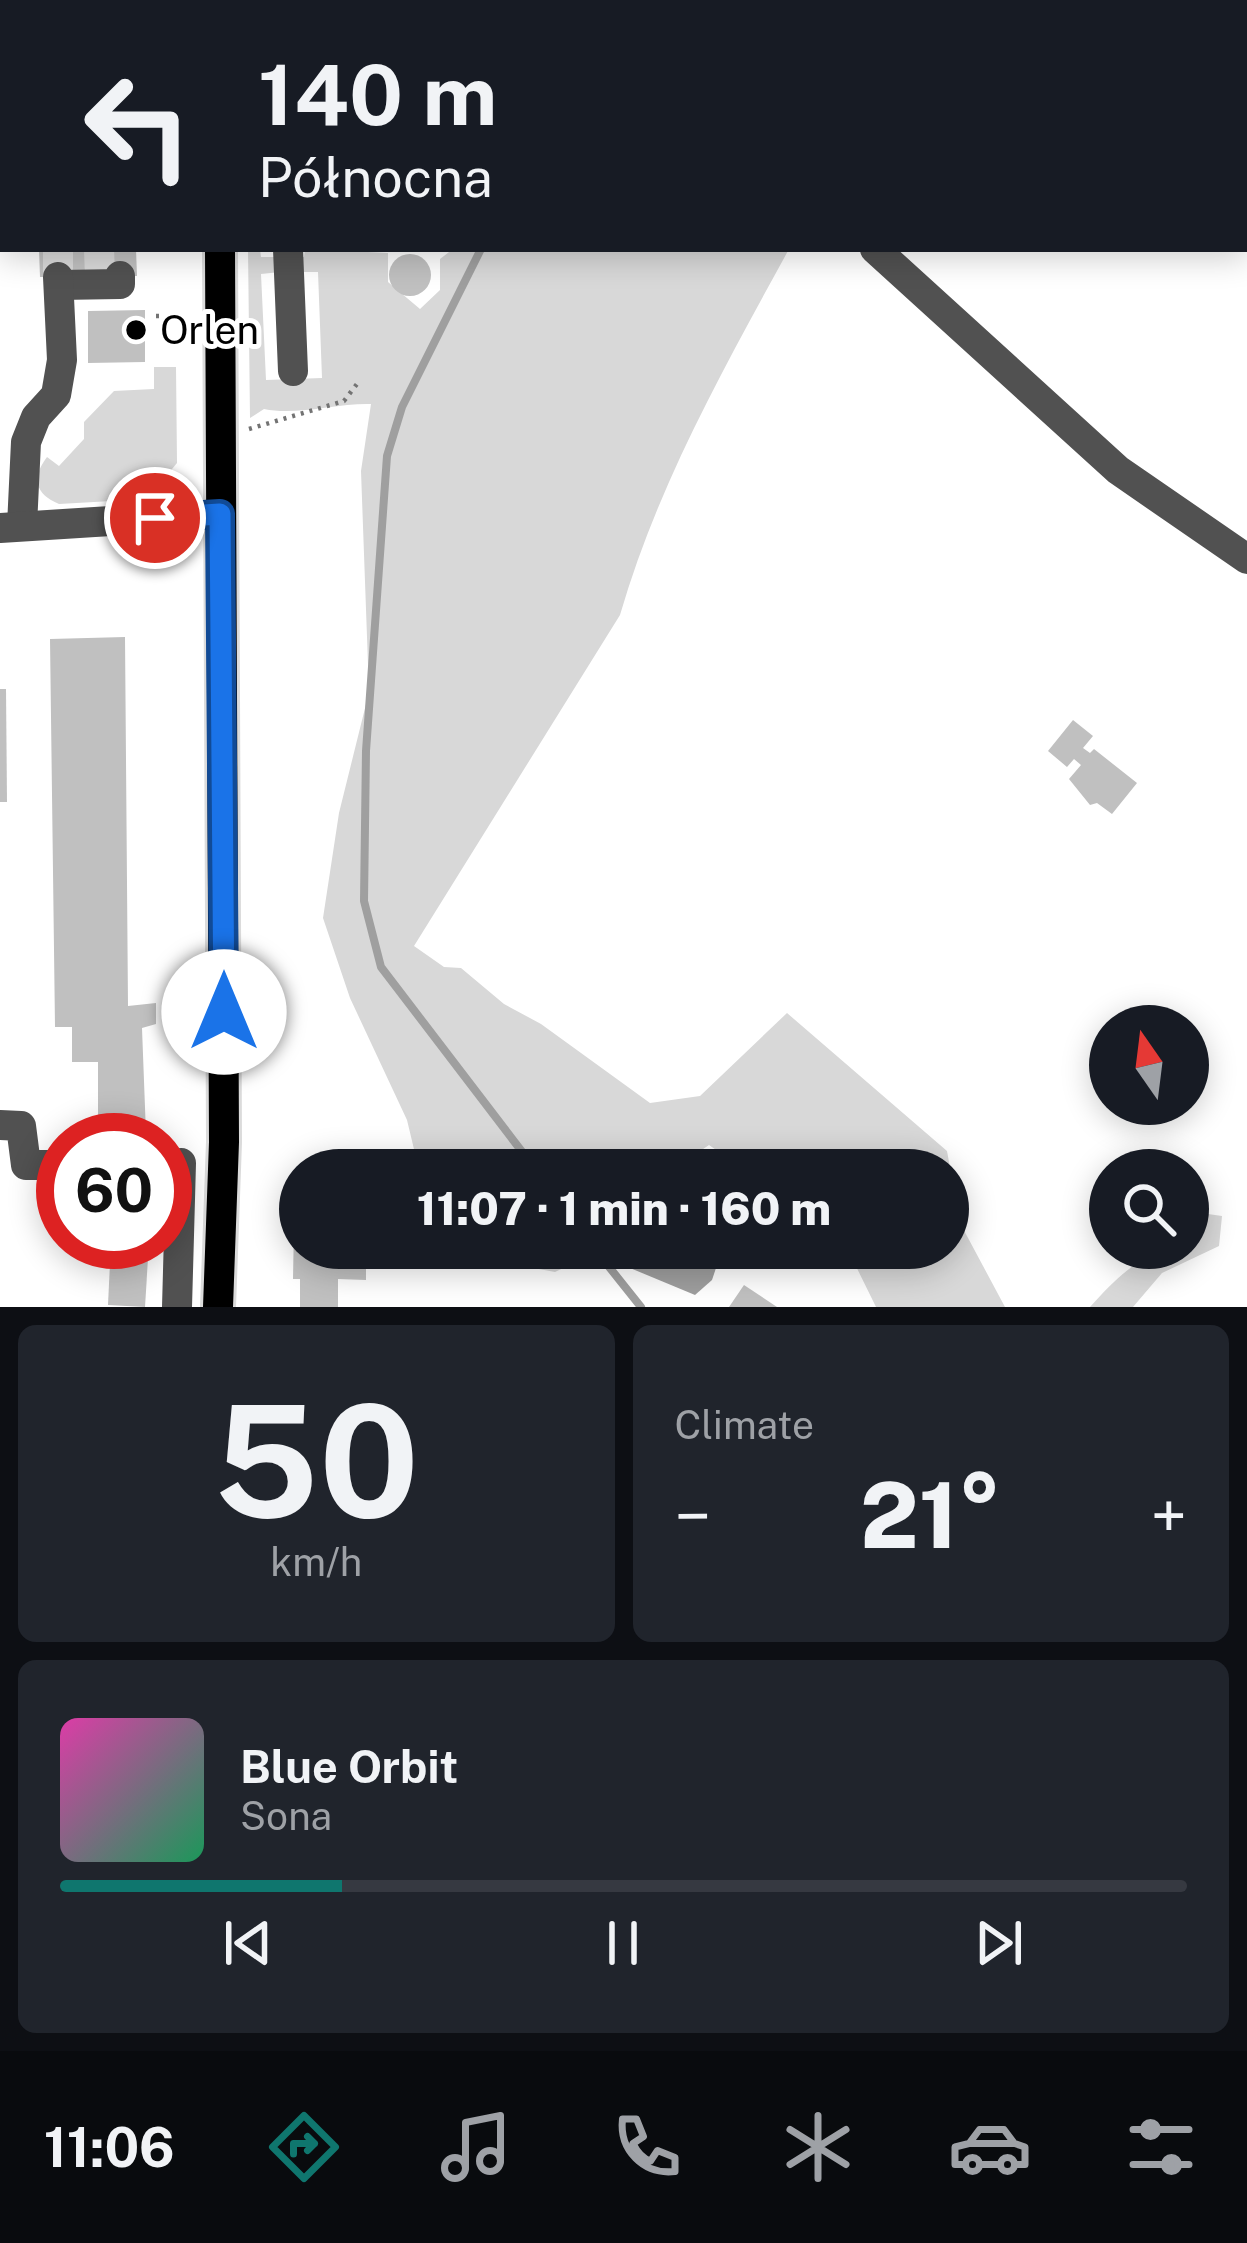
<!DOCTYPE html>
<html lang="en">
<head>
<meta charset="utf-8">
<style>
	:root { --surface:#171b24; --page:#20242c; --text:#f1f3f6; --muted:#9ea1a6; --line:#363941; --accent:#0f766e }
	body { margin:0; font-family:"Public Sans",sans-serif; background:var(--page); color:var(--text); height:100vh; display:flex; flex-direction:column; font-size:45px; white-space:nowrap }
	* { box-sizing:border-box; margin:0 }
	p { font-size:39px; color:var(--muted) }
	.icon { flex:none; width:66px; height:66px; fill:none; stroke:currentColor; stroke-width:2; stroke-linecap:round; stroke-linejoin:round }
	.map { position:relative; height:1307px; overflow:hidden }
	.side { display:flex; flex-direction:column; gap:18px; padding:18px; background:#0d0f14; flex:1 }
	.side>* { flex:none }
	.banner { position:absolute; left:0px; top:0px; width:1248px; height:252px; box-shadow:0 6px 30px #0003; background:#171b24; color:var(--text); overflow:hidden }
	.needle { width:78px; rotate:346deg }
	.controls { position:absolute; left:1089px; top:1005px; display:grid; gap:24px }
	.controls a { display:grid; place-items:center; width:120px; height:120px; border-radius:50%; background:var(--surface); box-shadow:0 6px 30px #0003; font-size:60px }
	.speed { position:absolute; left:36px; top:1113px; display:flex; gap:24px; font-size:60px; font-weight:700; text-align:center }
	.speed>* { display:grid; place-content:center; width:156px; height:156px; border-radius:50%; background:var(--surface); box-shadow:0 6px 30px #0003; line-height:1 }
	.speed .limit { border:18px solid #d22; background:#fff; color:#111 }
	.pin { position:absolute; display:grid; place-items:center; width:102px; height:102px; color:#fff; margin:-51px; border:6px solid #fff; border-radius:50%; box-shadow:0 3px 12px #0007 }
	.me { position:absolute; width:132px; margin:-66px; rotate:0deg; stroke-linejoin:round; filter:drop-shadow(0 0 9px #0008) }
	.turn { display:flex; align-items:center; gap:42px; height:252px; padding:0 60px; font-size:54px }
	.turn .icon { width:156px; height:156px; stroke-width:2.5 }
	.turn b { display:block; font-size:84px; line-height:102px }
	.big { font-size:90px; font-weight:800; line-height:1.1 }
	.side .widget { flex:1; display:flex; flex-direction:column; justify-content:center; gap:18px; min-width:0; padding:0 42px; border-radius:18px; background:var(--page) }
	.side .dial { align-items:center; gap:0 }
	.dial b { font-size:156px; line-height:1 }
	.song { display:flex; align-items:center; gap:36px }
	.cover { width:144px; height:144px; border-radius:18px; background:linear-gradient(135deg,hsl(320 70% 55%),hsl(150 70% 35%)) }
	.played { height:12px; border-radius:6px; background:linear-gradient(90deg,var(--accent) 25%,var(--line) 25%) }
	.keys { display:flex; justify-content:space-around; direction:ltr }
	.heat { display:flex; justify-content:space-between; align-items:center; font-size:66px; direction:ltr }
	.side .tiles { flex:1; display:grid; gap:18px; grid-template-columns:1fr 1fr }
	.widget:last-child { grid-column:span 2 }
	.trip { position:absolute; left:279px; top:1149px; width:690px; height:120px; border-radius:60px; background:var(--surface); box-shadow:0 6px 30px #0003; font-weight:800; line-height:120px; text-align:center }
	.tabs { display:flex; height:192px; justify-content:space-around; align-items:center; background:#090b0e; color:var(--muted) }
	.tabs .icon { width:84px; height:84px }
	.tabs .on { color:var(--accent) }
	.tabs b { font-size:54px; color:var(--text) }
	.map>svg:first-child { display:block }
</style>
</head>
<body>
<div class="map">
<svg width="1247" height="1307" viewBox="0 0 1247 1307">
	<rect width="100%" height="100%" fill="#fff"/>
	<g fill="#d8d8d8">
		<path d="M248,249H260L261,257H281L280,272L261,274L266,380L322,378L318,272H295L294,258L304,257L305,249L388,253V282L420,309L440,290V259L453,249H789C724,368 658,484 620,615L414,946L444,967L461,968L504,1004L541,1024L650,1103L700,1096L787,1013L947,1151L960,1223L1005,1307H876L847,1248H948V1170H745L709,1145L672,1170H419L407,1120L350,998L323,918L339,813L369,692L361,471L371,404C337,403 296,416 264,409L250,418Z"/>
		<path d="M154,367H176L177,463L147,499L59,504C35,494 31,478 47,457L59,466L84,439V422L114,391L154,389Z"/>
		<path d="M1208,1214L1222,1216L1219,1246L1162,1273L1133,1307H1090C1118,1276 1145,1248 1188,1248V1228Z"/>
		<path d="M455,1248H605L555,1272L459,1254Z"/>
	</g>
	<path fill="#9f9f9f" d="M613,1248H722V1250L712,1280L695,1295L618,1263Z"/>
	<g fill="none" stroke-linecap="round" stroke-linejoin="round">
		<g stroke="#9f9f9f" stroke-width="8">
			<path d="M481,249L402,407L387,456L366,751L364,901L381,967L536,1170"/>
			<path d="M594,1248L641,1307"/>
		</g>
	</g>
	<g fill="#c0c0c0">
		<path d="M39,249H136L137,276L40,277Z"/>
		<circle cx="410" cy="275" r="21"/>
		<path d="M145,310V362L88,363V311Z"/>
		<path d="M125,637L128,1006L156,1003V1024L142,1028L146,1134L151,1140H92L98,1134V1062H72V1027H55L50,639Z"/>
		<path d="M0,689H6L7,802H0Z"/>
		<path d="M1073,720L1093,736L1083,748L1090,753L1094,749L1137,783L1112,814L1097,803L1090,805L1069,779L1081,765L1074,759L1067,767L1048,751Z"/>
		<path d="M294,1225H300V1248H366V1280L338,1279V1307H300V1279H293Z"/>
		<path d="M111,1242H149L145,1307L108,1305Z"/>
		<path d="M744,1285L777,1307H729Z"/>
	</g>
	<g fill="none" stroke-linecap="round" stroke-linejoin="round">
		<g stroke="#d9d9d9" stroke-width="30" stroke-dasharray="30 15" stroke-linecap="butt">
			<path d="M58,249V277"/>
			<path d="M99,249L100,276"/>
		</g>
		<g stroke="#dbdbdb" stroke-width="36">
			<g id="major">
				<path d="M218,0V3"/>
				<path d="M218,1307L224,1142L220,249"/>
			</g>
		</g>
		<g stroke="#737373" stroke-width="4.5" stroke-dasharray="3 6" stroke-linecap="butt">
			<path d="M1104,0L1108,3"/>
			<path d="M1245,94L1247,95"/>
			<path d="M156,316H181"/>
			<path d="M249,429L344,401L360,380"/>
		</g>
		<g stroke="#515151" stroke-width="30">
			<path d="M553,0L557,3"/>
			<path d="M280,3L281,0"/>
			<path d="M288,249L293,371"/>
			<path d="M875,249L1118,470L1247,559"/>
			<path d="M59,285L120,284V276"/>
			<path d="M22,526L26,442L36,417L56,395L62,360L58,277"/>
			<path d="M0,528L221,514"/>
			<path d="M0,1125L21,1126L26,1165H63"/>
			<path d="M177,1307L181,1163"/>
		</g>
		<use href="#major" stroke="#000" stroke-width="30"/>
	</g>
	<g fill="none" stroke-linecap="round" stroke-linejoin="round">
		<g stroke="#114b97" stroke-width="30">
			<path id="route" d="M155,518L220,514L224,1012"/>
		</g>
		<use href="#route" stroke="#1a73e8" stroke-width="21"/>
	</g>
	<circle fill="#000" stroke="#fff" stroke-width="4.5" cx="136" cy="330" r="12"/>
	<g text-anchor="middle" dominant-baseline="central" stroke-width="10" stroke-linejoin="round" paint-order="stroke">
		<g font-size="39" fill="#000" stroke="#fff" text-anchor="start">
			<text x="160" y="330">Orlen</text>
		</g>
	</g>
</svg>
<div class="controls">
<a><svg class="needle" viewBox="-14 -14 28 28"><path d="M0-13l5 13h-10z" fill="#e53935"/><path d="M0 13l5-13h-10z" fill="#9ea1a6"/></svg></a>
<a><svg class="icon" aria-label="search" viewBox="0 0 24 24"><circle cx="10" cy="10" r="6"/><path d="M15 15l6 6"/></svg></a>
</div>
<div class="speed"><div class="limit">60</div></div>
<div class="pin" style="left:155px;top:518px;background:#d93025"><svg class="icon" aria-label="arrive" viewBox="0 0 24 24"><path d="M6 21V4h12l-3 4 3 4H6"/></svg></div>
<svg class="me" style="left:224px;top:1012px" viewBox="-20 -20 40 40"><circle r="19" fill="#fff"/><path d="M0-13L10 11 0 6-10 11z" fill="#1a73e8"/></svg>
<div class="trip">11:07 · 1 min · 160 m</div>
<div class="banner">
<div class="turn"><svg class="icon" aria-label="left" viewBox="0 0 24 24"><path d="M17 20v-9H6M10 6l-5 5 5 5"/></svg><div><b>140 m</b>Północna</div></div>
</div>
</div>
<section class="side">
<div class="tiles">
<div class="widget dial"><b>50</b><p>km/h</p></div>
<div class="widget"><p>Climate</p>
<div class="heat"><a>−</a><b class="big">21°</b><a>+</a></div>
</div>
<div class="widget">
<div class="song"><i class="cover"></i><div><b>Blue Orbit</b><p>Sona</p></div></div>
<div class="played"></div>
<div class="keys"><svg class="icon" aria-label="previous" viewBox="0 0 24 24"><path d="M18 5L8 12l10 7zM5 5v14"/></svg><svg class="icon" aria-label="pause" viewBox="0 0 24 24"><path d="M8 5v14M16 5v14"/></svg><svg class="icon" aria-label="next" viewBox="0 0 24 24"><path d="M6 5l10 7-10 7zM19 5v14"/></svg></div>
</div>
</div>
</section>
<nav class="tabs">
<b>11:06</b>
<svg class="icon on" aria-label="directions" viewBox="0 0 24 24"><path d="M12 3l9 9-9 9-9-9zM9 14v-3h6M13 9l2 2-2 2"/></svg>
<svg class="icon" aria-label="music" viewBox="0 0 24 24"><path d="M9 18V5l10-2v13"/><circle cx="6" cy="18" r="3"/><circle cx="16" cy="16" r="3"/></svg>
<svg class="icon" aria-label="phone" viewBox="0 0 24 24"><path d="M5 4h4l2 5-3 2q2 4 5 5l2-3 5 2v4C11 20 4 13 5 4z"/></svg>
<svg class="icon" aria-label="climate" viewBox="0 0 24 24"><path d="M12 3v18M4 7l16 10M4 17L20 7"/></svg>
<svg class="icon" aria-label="car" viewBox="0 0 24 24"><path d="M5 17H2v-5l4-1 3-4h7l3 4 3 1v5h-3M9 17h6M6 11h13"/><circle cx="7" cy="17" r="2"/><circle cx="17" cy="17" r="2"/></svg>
<svg class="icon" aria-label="filters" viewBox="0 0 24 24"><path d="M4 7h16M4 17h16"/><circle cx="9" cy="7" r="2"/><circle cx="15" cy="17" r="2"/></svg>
</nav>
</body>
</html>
